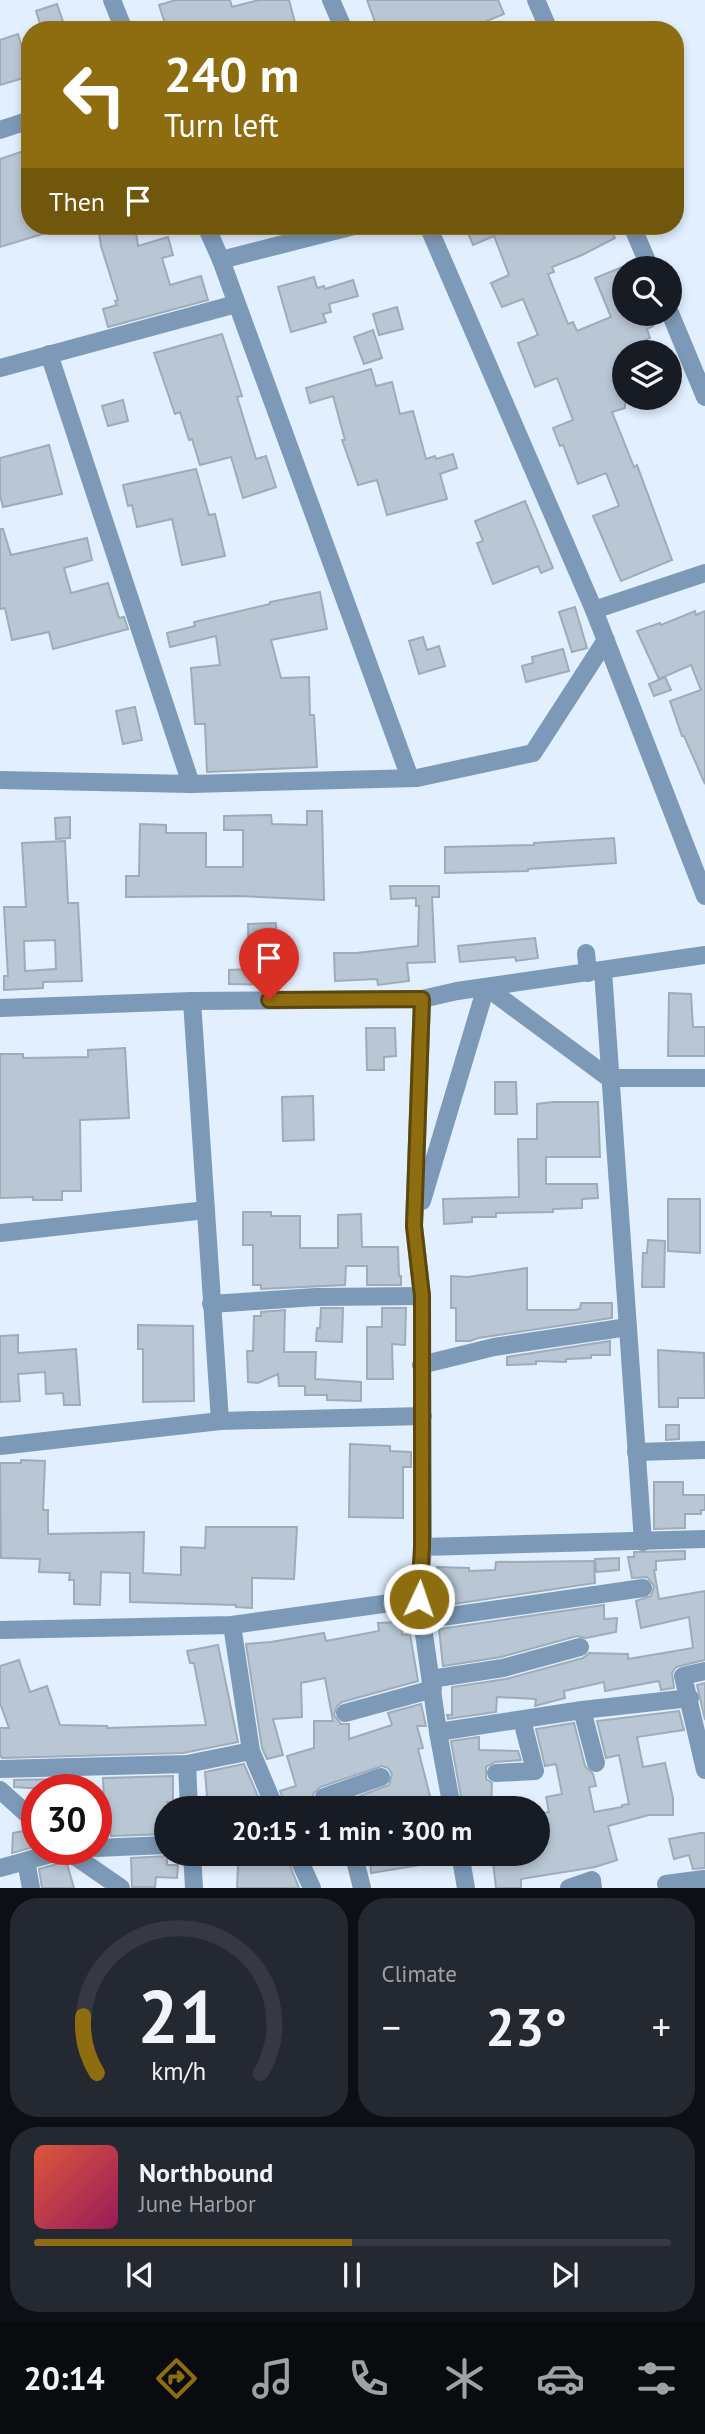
<!DOCTYPE html>
<html lang="en">
<head>
<meta charset="utf-8">
<style>
	:root { --surface:#171b24; --page:#242831; --text:#f1f3f6; --muted:#9ea1a6; --line:#363941; --accent:#8e6d10 }
	body { margin:0; font-family:"PT Sans",sans-serif; background:var(--page); color:var(--text); height:100vh; display:flex; flex-direction:column; font-size:26px; white-space:nowrap }
	* { box-sizing:border-box; margin:0 }
	p { font-size:23px; color:var(--muted) }
	.icon { flex:none; width:38px; height:38px; fill:none; stroke:currentColor; stroke-width:2; stroke-linecap:round; stroke-linejoin:round }
	.map { position:relative; height:1888px; overflow:hidden }
	.panel { display:flex; flex-direction:column; gap:10px; padding:10px; background:#0d0f14; flex:1 }
	.panel>* { flex:none }
	.top-card { position:absolute; left:21px; top:21px; width:663px; height:214px; border-radius:28px; box-shadow:0 4px 10px #0003; background:#8e6d10; color:#fff; overflow:hidden }
	.controls { position:absolute; left:612px; top:256px; display:grid; gap:14px }
	.controls a { display:grid; place-items:center; width:70px; height:70px; border-radius:50%; background:var(--surface); box-shadow:0 4px 10px #0003; font-size:35px }
	.speed { position:absolute; left:21px; top:1774px; display:flex; gap:14px; font-size:35px; font-weight:700; text-align:center }
	.speed>* { display:grid; place-content:center; width:91px; height:91px; border-radius:50%; background:var(--surface); box-shadow:0 4px 10px #0003; line-height:1 }
	.speed .limit { border:10px solid #d22; background:#fff; color:#111 }
	.pin { position:absolute; display:grid; place-items:center; width:60px; height:60px; color:#fff; margin:-72px -30px; border-radius:50% 50% 50% 0; rotate:-45deg; box-shadow:0 0 7px #0007 }
	.pin .icon { rotate:45deg }
	.me { position:absolute; width:77px; margin:-38px; rotate:3deg; stroke-linejoin:round; filter:drop-shadow(0 0 5px #0008) }
	.turn { display:flex; align-items:center; gap:24px; height:147px; padding:0 28px; font-size:32px }
	.turn .icon { width:91px; height:91px; stroke-width:2.5 }
	.turn b { display:block; font-size:49px; line-height:60px }
	.then { display:flex; align-items:center; height:66px; padding:0 28px; background:#0003; gap:14px; font-size:26px }
	.big { font-size:52px; font-weight:800; line-height:1.1 }
	.panel .card { flex:1; display:flex; flex-direction:column; justify-content:center; gap:10px; min-width:0; padding:0 24px; border-radius:28px; background:var(--page) }
	.panel .dial { align-items:center; gap:0 }
	.dial svg { height:182px; overflow:visible; fill:none; stroke:var(--line); stroke-width:7; stroke-linecap:round; text-anchor:middle }
	.dial text { fill:var(--text); stroke:none }
	.song { display:flex; align-items:center; gap:21px }
	.cover { width:84px; height:84px; border-radius:10px; background:linear-gradient(135deg,hsl(10 70% 55%),hsl(330 70% 35%)) }
	.played { height:7px; border-radius:4px; background:linear-gradient(90deg,var(--accent) 50%,var(--line) 50%) }
	.keys { display:flex; justify-content:space-around; direction:ltr }
	.heat { display:flex; justify-content:space-between; align-items:center; font-size:38px; direction:ltr }
	.panel .tiles { flex:1; display:grid; gap:10px; grid-template-columns:1fr 1fr }
	.card:last-child { grid-column:span 2 }
	.trip { position:absolute; left:154px; top:1796px; width:396px; height:70px; border-radius:35px; background:var(--surface); box-shadow:0 4px 10px #0003; font-weight:800; line-height:70px; text-align:center }
	.menu { display:flex; height:112px; justify-content:space-around; align-items:center; background:#090b0e; color:var(--muted) }
	.menu .icon { width:49px; height:49px }
	.menu .selected { color:var(--accent) }
	.menu b { font-size:32px; color:var(--text) }
	.map>svg:first-child { display:block }
</style>
</head>
<body>
<div class="map">
<svg width="705" height="1888" viewBox="0 0 705 1888">
	<rect width="100%" height="100%" fill="#e1effe"/>
	<g fill="#b9c7d5" stroke="#9eabb9" stroke-width="2" fill-rule="evenodd">
		<path d="M176,0H230L232,7L259,0H289L297,30H167L159,5Z"/>
		<path d="M367,0H498L504,14L477,25L479,30H378Z"/>
		<path d="M57,4L66,30H42L36,11Z"/>
		<path d="M18,34L30,76L0,85V40Z"/>
		<path d="M30,149V226H58L59,229L0,247V159Z"/>
		<path d="M98,226H135L138,246L168,237L173,255L162,258L170,285L201,276L208,300L108,327L103,309L117,305L115,301L118,300L101,246Z"/>
		<path d="M465,226H609L615,238L582,255L552,267L554,272L548,274L568,324L573,322L577,331L611,317L595,278L625,266V313H647L653,326L647,329L650,338L625,349V408L612,412L634,467L637,465L672,560L621,581L593,516L619,506L606,473L578,484L563,445L560,446L553,428L573,420L557,378L535,387L518,343L538,335L523,299L502,307L491,283L509,275L494,236L473,245Z"/>
		<path d="M314,277L317,288L324,286L325,289L353,280L358,296L329,304L331,312L323,314L326,322L291,332L278,287Z"/>
		<path d="M397,307L403,329L379,335L373,314Z"/>
		<path d="M373,330L382,358L364,364L354,337Z"/>
		<path d="M222,334L242,396L237,397L256,459L266,456L276,487L243,498L231,457L200,465L192,439L189,440L180,412L175,414L154,353Z"/>
		<path d="M371,369L376,386L392,382L400,414L413,411L426,459L435,456L436,459L453,454L457,468L440,474L447,499L387,515L377,480L358,485L342,440H345L333,396L310,403L306,388Z"/>
		<path d="M123,400L128,421L108,426L102,406Z"/>
		<path d="M49,445L62,494L3,507L0,495V458Z"/>
		<path d="M196,469L209,515L215,514L225,556L182,565L172,519L137,527L132,505L128,506L123,485Z"/>
		<path d="M525,501L553,568L541,573L538,566L493,584L477,543L483,541L475,521Z"/>
		<path d="M0,529H3L11,555L87,538L92,560L64,568L71,593L108,583L119,618L124,617L128,629L53,649L49,632L12,640L5,608L0,609Z"/>
		<path d="M320,592L327,629L271,640L281,678L309,677L310,715H314L317,767L207,772L205,724H195L191,668L220,665L216,636L170,647L167,633L195,626L194,622L270,604V602Z"/>
		<path d="M575,607L587,648L572,652L559,612Z"/>
		<path d="M695,611L696,615L705,611V784L684,736H682L670,701L701,690L691,665L659,679L637,631L660,623L661,625Z"/>
		<path d="M423,637L427,650L439,646L445,666L419,674L409,641Z"/>
		<path d="M563,649L569,671L526,682L522,666L533,663L532,657Z"/>
		<path d="M665,677L671,690L654,696L649,684Z"/>
		<path d="M135,707L142,740L123,744L116,711Z"/>
		<path d="M307,811H322L324,900L241,896L126,897V876H139L140,824L166,825V833H206V867H243V830H224V816L271,815L272,824L307,825Z"/>
		<path d="M70,817V838L56,839L55,818Z"/>
		<path d="M614,838L616,863L528,869V871L445,873V847L534,845V843Z"/>
		<path d="M65,841L68,903H78L82,981L43,982V988L4,990V976H8L4,907H26L22,843ZM55,940L56,969L25,971L24,941Z"/>
		<path d="M390,886H439V897H432L435,962L407,963L409,981L378,985L377,979L335,981L334,953H356L418,946L419,906H416V898L391,899Z"/>
		<path d="M276,923L279,985L229,984V970L249,969L248,924Z"/>
		<path d="M535,938L538,958L516,961L515,957L460,962L458,946Z"/>
		<path d="M669,993L691,994L693,1027H705V1056H668Z"/>
		<path d="M366,1028H395L396,1056L384,1057V1070H367Z"/>
		<path d="M125,1048L129,1118L80,1120L81,1191H62V1200H33V1197L0,1198V1054H23V1058L88,1057V1050Z"/>
		<path d="M495,1082H516L517,1114H495Z"/>
		<path d="M313,1096L314,1140L283,1141L282,1097Z"/>
		<path d="M553,1102H598L600,1157H546V1184H597L598,1198L582,1199V1208L553,1209V1212L496,1213V1217H472V1222L444,1224L443,1199L519,1197L518,1139H537V1104Z"/>
		<path d="M668,1199H700V1253L668,1251Z"/>
		<path d="M243,1212H271V1216H300V1248H338V1215L361,1214L362,1247H398L399,1276H401V1285H367V1266H346L345,1285L261,1289V1285H253V1245H243Z"/>
		<path d="M648,1240L665,1241L664,1287H642L643,1253H647Z"/>
		<path d="M527,1268V1310H574L580,1309L581,1303H612V1318L478,1338L470,1341H456V1308H451V1276L468,1277Z"/>
		<path d="M321,1308H343L342,1342L316,1341L317,1328H320Z"/>
		<path d="M382,1308H406L405,1345L392,1344L393,1379H367V1327H382Z"/>
		<path d="M285,1310L284,1352H316L315,1379L361,1382V1401L327,1400V1395H305V1386H279L278,1374L258,1383L248,1382L247,1351H253L254,1316H261V1312Z"/>
		<path d="M138,1325L193,1326L194,1401L143,1402V1349H138Z"/>
		<path d="M18,1335V1353L76,1349L80,1405H64L63,1393L46,1394L45,1372L18,1374L20,1401L0,1402V1336Z"/>
		<path d="M610,1341V1355H591V1358L566,1359V1362L536,1361V1364L507,1365V1357Z"/>
		<path d="M658,1350L704,1353L705,1398H678V1407H659Z"/>
		<path d="M666,1425H679V1439L666,1440Z"/>
		<path d="M350,1444L390,1446V1451L411,1452V1467H403V1518L349,1517Z"/>
		<path d="M21,1460L45,1461L43,1510H48V1534L144,1532L143,1573L181,1575V1547L205,1548L206,1527H297L294,1579L252,1578V1608L236,1607V1605L130,1602V1573L101,1572L100,1605L74,1604V1580H69L70,1573L39,1572L40,1559L1,1558L0,1463H21Z"/>
		<path d="M654,1482H683V1495H705V1510H701V1514H685V1528L654,1529Z"/>
		<path d="M685,1551V1559L656,1561V1570H654L659,1599L705,1591V1660L676,1667L672,1673L674,1688L661,1690L659,1681L605,1691L604,1682L564,1691L565,1698L535,1706L536,1699L497,1697L496,1712L448,1719L447,1715H452V1687L506,1679L583,1658L589,1653L628,1654V1659L693,1648L689,1617L641,1628L636,1601L651,1596L654,1586L647,1577L632,1578L628,1557H634V1552Z"/>
		<path d="M619,1558V1570L596,1572L595,1559Z"/>
		<path d="M594,1561L595,1583L440,1606V1588H436L437,1567L469,1568V1571L495,1570L496,1562Z"/>
		<path d="M604,1605V1619L617,1618L616,1632L586,1638L577,1636L501,1657L443,1666L439,1629Z"/>
		<path d="M401,1622L402,1635L410,1634L418,1681L342,1702L337,1706L334,1715L341,1724H349V1739L392,1725L388,1713L421,1704L426,1726H417L423,1748L418,1749L433,1808H336V1805L389,1785L392,1774L388,1768L382,1766L320,1787L313,1794L314,1808H286L280,1791L296,1786L287,1756L314,1748V1721H333L325,1678L301,1683L302,1717L273,1719L283,1755L267,1759L262,1748L246,1644L271,1642L324,1633L326,1641L379,1631L378,1623Z"/>
		<path d="M218,1645L238,1742L183,1753L2,1758L0,1755V1728H9L0,1703V1666L19,1660L30,1692L47,1686L60,1725L107,1726V1728L206,1725L194,1663H190L187,1651Z"/>
		<path d="M705,1683V1720L697,1685Z"/>
		<path d="M679,1711L684,1730L637,1737L643,1767L665,1763L673,1798V1815H649L608,1826L617,1860L595,1867L521,1879V1888H496L492,1853H537V1814L549,1812L546,1797L562,1794L556,1764L545,1766L536,1729L574,1723L585,1766L593,1774L596,1786L589,1787L594,1812L622,1807V1805L629,1804L619,1755L606,1758L597,1721Z"/>
		<path d="M479,1737V1750L518,1751L521,1760L495,1762L486,1767V1779L492,1783L491,1808H463L451,1741Z"/>
		<path d="M244,1764L263,1808H208L205,1772Z"/>
		<path d="M173,1776V1802H167L166,1834L111,1836L110,1827L96,1828V1804H104L103,1778Z"/>
		<path d="M64,1779L63,1790L14,1787V1780Z"/>
		<path d="M27,1830L37,1834V1846L12,1853L13,1833Z"/>
		<path d="M700,1833H705V1868L693,1869L689,1855L674,1859L669,1839Z"/>
		<path d="M281,1853H285L299,1888H237L238,1865Z"/>
		<path d="M378,1853H449L450,1860L371,1873L370,1855Z"/>
		<path d="M167,1856V1865H178L177,1878L156,1877L155,1887H132L131,1858Z"/>
		<path d="M64,1862L67,1864L74,1888H42L39,1869Z"/>
	</g>
	<g fill="none" stroke-linecap="round" stroke-linejoin="round">
		<g stroke="#7c99b7" stroke-width="18">
			<path d="M112,0L124,30"/>
			<path d="M331,0L344,30"/>
			<path d="M536,0L549,30"/>
			<path d="M0,130L30,120"/>
			<path d="M206,226L221,260L410,778"/>
			<path d="M428,226L594,610L705,896"/>
			<path d="M632,226L650,268"/>
			<path d="M221,260L354,226"/>
			<path d="M670,313L705,397"/>
			<path d="M49,354L191,784"/>
			<path d="M0,368L236,304"/>
			<path d="M594,610L705,573"/>
			<path d="M0,780L191,784L417,778L533,753L606,640"/>
			<path d="M586,953L588,973"/>
			<path d="M603,971L643,1542"/>
			<path d="M422,999L414,1226L422,1296L423,1547"/>
			<path d="M192,1001L220,1421"/>
			<path d="M0,1008L192,1001L422,999L457,991L705,955"/>
			<path d="M422,1201L486,987L609,1078H705"/>
			<path d="M0,1233L206,1210"/>
			<path d="M211,1304L316,1297L422,1296"/>
			<path d="M421,1365L494,1347L628,1327"/>
			<path d="M0,1446L220,1421L423,1416"/>
			<path d="M636,1452L705,1450"/>
			<path d="M419,1599L423,1547L705,1539"/>
			<path d="M422,1620L643,1588"/>
			<path d="M232,1625L251,1751L275,1808"/>
			<path d="M0,1630L232,1625L419,1599L438,1732L582,1710L690,1698"/>
			<path d="M705,1671L683,1676L705,1770"/>
			<path d="M431,1679L503,1668L580,1647"/>
			<path d="M582,1710L596,1763"/>
			<path d="M345,1713L433,1689"/>
			<path d="M438,1732L452,1808"/>
			<path d="M187,1764L189,1808"/>
			<path d="M0,1769L187,1764L251,1751"/>
			<path d="M496,1773L535,1771L522,1720"/>
			<path d="M0,1790L37,1823"/>
			<path d="M325,1808L324,1797L381,1777"/>
			<path d="M96,1848L166,1845"/>
			<path d="M66,1850L121,1888"/>
			<path d="M192,1853L194,1888"/>
			<path d="M296,1853L312,1888"/>
			<path d="M460,1853L466,1888"/>
			<path d="M26,1861L31,1888"/>
			<path d="M356,1864L362,1888"/>
			<path d="M0,1868L65,1850"/>
			<path d="M666,1884L704,1879"/>
			<path d="M569,1888L592,1880L593,1888"/>
		</g>
	</g>
	<g fill="none" stroke-linecap="round" stroke-linejoin="round">
		<g stroke="#5c470a" stroke-width="18">
			<path id="route" d="M269,1000L422,999L414,1226L422,1296V1547L419,1599"/>
		</g>
		<use href="#route" stroke="#8e6d10" stroke-width="12"/>
	</g>
</svg>
<div class="controls">
<a><svg class="icon" aria-label="search" viewBox="0 0 24 24"><circle cx="10" cy="10" r="6"/><path d="M15 15l6 6"/></svg></a>
<a><svg class="icon" aria-label="layers" viewBox="0 0 24 24"><path d="M12 4l9 5-9 5-9-5zM3 14l9 5 9-5"/></svg></a>
</div>
<div class="speed"><div class="limit">30</div></div>
<div class="pin" style="left:269px;top:1000px;background:#d93025"><svg class="icon" aria-label="arrive" viewBox="0 0 24 24"><path d="M6 21V4h12l-3 4 3 4H6"/></svg></div>
<svg class="me" style="left:419px;top:1599px" viewBox="-20 -20 40 40"><circle r="17" fill="#8e6d10" stroke="#fff" stroke-width="3"/><path d="M0-11L8 9 0 5-8 9z" fill="#fff"/></svg>
<div class="trip">20:15 · 1 min · 300 m</div>
<div class="top-card">
<div class="turn"><svg class="icon" aria-label="left" viewBox="0 0 24 24"><path d="M17 20v-9H6M10 6l-5 5 5 5"/></svg><div><b>240 m</b>Turn left</div></div>
<div class="then">Then<svg class="icon" aria-label="arrive" viewBox="0 0 24 24"><path d="M6 21V4h12l-3 4 3 4H6"/></svg></div>
</div>
</div>
<section class="panel">
<div class="tiles">
<div class="card dial"><svg viewBox="0 0 100 80">
<path d="M14 69A42 42 0 1 1 86 69"/>
<path d="M14 69A42 42 0 0 1 8 44" stroke="#8e6d10"/>
<text x="50" y="56" font-size="32" font-weight="700">21</text>
<text x="50" y="72" font-size="11">km/h</text>
</svg></div>
<div class="card"><p>Climate</p>
<div class="heat"><a>−</a><b class="big">23°</b><a>+</a></div>
</div>
<div class="card">
<div class="song"><i class="cover"></i><div><b>Northbound</b><p>June Harbor</p></div></div>
<div class="played"></div>
<div class="keys"><svg class="icon" aria-label="previous" viewBox="0 0 24 24"><path d="M18 5L8 12l10 7zM5 5v14"/></svg><svg class="icon" aria-label="pause" viewBox="0 0 24 24"><path d="M8 5v14M16 5v14"/></svg><svg class="icon" aria-label="next" viewBox="0 0 24 24"><path d="M6 5l10 7-10 7zM19 5v14"/></svg></div>
</div>
</div>
</section>
<nav class="menu">
<b>20:14</b>
<svg class="icon selected" aria-label="directions" viewBox="0 0 24 24"><path d="M12 3l9 9-9 9-9-9zM9 14v-3h6M13 9l2 2-2 2"/></svg>
<svg class="icon" aria-label="music" viewBox="0 0 24 24"><path d="M9 18V5l10-2v13"/><circle cx="6" cy="18" r="3"/><circle cx="16" cy="16" r="3"/></svg>
<svg class="icon" aria-label="phone" viewBox="0 0 24 24"><path d="M5 4h4l2 5-3 2q2 4 5 5l2-3 5 2v4C11 20 4 13 5 4z"/></svg>
<svg class="icon" aria-label="climate" viewBox="0 0 24 24"><path d="M12 3v18M4 7l16 10M4 17L20 7"/></svg>
<svg class="icon" aria-label="car" viewBox="0 0 24 24"><path d="M5 17H2v-5l4-1 3-4h7l3 4 3 1v5h-3M9 17h6M6 11h13"/><circle cx="7" cy="17" r="2"/><circle cx="17" cy="17" r="2"/></svg>
<svg class="icon" aria-label="filters" viewBox="0 0 24 24"><path d="M4 7h16M4 17h16"/><circle cx="9" cy="7" r="2"/><circle cx="15" cy="17" r="2"/></svg>
</nav>
</body>
</html>
